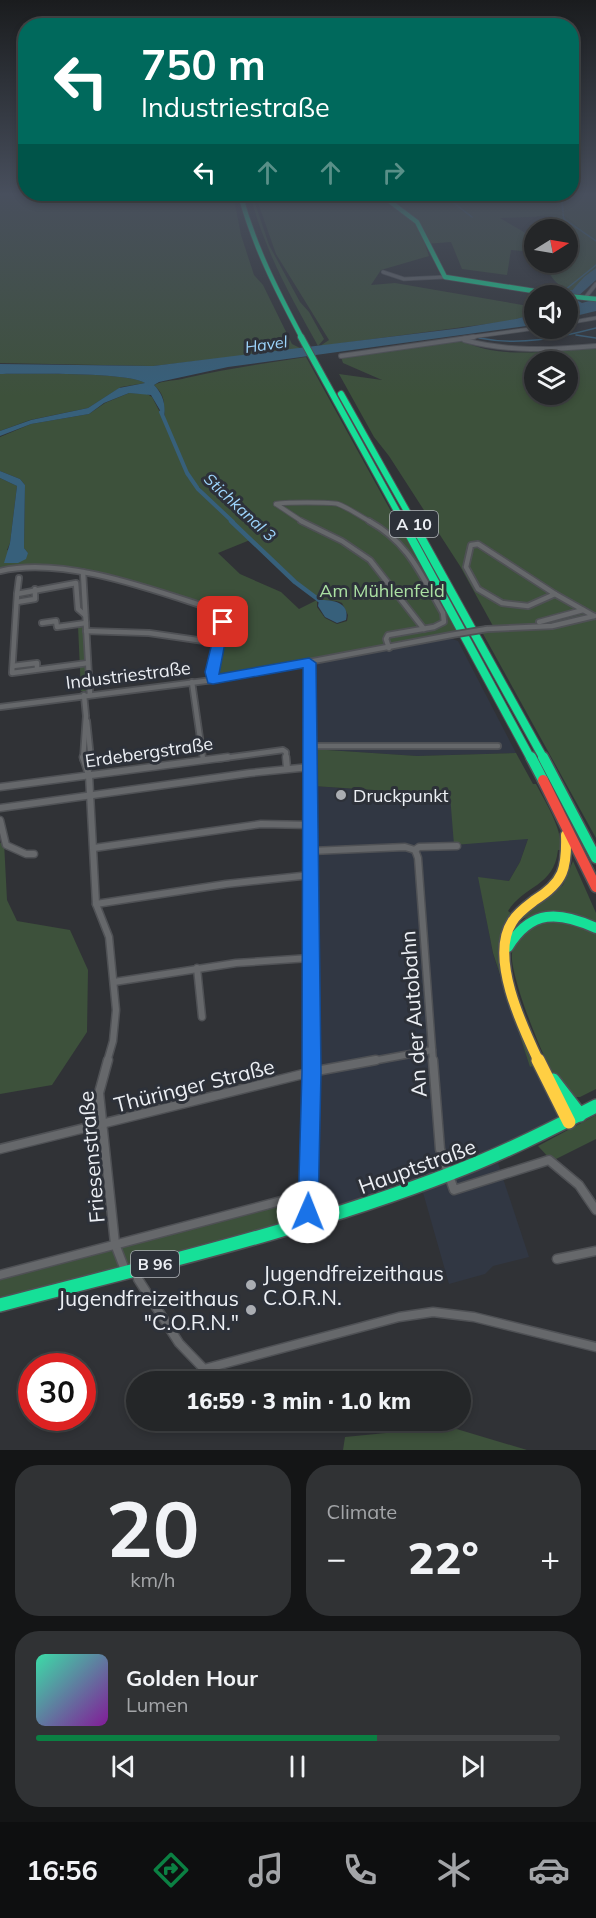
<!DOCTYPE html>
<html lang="en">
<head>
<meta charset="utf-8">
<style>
	:root { --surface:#242628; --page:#303234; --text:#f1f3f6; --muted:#a3a5a8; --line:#414345; --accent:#0b8043 }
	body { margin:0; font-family:Mulish,sans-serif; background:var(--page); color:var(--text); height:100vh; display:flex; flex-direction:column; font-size:22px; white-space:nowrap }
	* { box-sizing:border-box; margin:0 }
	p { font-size:20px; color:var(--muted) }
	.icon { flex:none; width:33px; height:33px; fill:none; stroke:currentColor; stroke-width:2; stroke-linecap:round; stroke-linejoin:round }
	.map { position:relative; height:1450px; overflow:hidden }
	.panel { display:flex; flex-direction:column; gap:15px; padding:15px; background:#141516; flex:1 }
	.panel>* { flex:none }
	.banner { position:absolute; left:18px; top:18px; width:561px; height:183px; border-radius:24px; box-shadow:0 3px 9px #0003,0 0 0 2px var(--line); background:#00695c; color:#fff; overflow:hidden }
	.needle { width:39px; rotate:79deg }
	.controls { position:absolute; left:524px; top:219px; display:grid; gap:12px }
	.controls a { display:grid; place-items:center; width:54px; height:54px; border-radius:50%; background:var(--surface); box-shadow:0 3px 9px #0003,0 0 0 2px var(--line); font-size:30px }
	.speed { position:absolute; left:18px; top:1353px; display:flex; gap:12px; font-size:30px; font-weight:700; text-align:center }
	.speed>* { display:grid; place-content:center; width:78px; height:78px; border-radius:50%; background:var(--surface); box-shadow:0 3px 9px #0003,0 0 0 2px var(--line); line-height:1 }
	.speed .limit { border:9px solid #d22; background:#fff; color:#111 }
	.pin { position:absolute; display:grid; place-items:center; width:51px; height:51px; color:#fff; margin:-26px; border-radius:12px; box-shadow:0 3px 9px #0006 }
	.me { position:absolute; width:66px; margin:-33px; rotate:1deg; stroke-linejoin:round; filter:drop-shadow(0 0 4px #0008) }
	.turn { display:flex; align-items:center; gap:21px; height:126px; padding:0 24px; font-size:27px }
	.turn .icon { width:78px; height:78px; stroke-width:2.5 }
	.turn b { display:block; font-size:42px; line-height:51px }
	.lanes { display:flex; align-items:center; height:57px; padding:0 24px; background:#0003; justify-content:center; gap:30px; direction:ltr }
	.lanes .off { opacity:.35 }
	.big { font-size:45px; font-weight:800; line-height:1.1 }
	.panel .tile { flex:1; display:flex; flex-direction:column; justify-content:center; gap:9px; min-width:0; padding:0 21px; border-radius:24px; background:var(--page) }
	.panel .dial { align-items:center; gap:0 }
	.dial b { font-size:78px; line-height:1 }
	.song { display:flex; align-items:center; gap:18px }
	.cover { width:72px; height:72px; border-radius:9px; background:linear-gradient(135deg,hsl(160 70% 55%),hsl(290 70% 35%)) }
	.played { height:6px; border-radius:3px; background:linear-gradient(90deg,var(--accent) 65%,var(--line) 65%) }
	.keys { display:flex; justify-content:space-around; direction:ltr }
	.heat { display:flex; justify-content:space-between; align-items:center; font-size:33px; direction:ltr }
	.panel .tiles { flex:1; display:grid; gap:15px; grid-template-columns:1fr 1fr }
	.tile:last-child { grid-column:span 2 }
	.trip { position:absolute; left:126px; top:1371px; width:345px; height:60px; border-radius:30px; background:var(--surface); box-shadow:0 3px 9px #0003,0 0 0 2px var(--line); font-weight:800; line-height:60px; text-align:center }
	.tabs { display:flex; height:96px; justify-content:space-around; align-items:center; background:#0e0f10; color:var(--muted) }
	.tabs .icon { width:42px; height:42px }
	.tabs .selected { color:var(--accent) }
	.tabs b { font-size:27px; color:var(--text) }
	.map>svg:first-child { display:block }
</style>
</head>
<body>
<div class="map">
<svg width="596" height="1450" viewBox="0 0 596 1450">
	<rect width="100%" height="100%" fill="#303236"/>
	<g fill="#313743">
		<path d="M449,638L458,641L516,753L417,756L312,749L313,664Z"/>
		<path d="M313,786L450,795L528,839L520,862L509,881L479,878L493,954L530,1066L535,1065L560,1118L519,1139L421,1179L312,1215L316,826Z"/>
		<path d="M498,1163L529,1257L493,1266L485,1274L449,1284L422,1189Z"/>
	</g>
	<g fill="#3d513b" fill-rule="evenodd">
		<path d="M0,194H233L241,235L254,275L263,285L292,344L302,349L153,366L0,363Z"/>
		<path d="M250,194H252L269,245L300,302L309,312L324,339L318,346C291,297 264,250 250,194Z"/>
		<path d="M255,194H596V268L568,294L554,280L542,263L567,262V230L541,229V227L553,216L500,218L534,238V252L511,250L507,275L462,269L451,242L425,244L429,256L381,270L371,285L395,283L534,307V314L509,321L320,346L329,340L276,254Z"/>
		<path d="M462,340C497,361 557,350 596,347V838L482,632L540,626H493L460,566L389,456L374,437L339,374L382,380L343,363L341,357ZM534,362H567V394H534Z"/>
		<path d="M306,357L457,631L215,678L224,612L83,571L2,569V567H0V478L17,486L10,543L7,550L28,553L24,548L25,485L20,479L0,471V437L31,424L89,414L105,403L129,393L147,394L152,397L163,418L188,478L250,540L218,553L240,574L281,592L299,609L317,600V607L325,618L337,624L347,621L348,615L342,603C334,599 327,602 320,599C308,595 194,486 187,473C183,464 165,427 165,418C163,404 167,397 154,385C163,380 176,381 186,378C226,369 266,363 306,357Z"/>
		<path d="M0,374C26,374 128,372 145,383L121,387L88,408L30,420L0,431Z"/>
		<path d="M85,625L88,691H81L78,626Z"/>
		<path d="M312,749L417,756L516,753L533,784H536C546,803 562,828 561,850H558C554,887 524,885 508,911L512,914L501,935L535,1065L530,1067L493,953L478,877L509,881L520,862L528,839L454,845L450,795L313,786Z"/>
		<path d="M4,842L7,900L17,921L70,930L88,970L87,1032L52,1085L0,1094V843Z"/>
		<path d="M573,861L596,913V924L528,917L519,920L563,885Z"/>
		<path d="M547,922C564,920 582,924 596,934V1089L580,1097H573C568,1091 562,1086 557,1080C544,1062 509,974 512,953C514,941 521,934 529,926L531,928Z"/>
		<path d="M596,1115V1139L552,1161L538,1146Z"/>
		<path d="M311,1189L312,1216L126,1268L116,1240Z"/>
		<path d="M114,1241L124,1269L0,1302V1271Z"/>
		<path d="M405,1420L430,1421L527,1450H343L345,1437L396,1432Z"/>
	</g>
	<g fill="#37607b">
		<path d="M596,268V280L575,299L582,303L596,299V311L567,318V296L584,277Z"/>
		<path d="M534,314V325L228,367L159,382L154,385C163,394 166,405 164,417L151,395L129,393L104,403L89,414L31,424L0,436V431L31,420L88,408L119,388L145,383C127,372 27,374 0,374V364L153,366L462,328L516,319Z"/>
		<path d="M0,471L20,479L25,485L24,548L28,553L26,559L18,563H4L10,543L17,486L0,478Z"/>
		<path d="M319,600C333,600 350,602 346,620L337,623L325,617L318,606Z"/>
	</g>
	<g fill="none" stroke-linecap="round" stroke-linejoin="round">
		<g stroke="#37607b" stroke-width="1.5">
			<path d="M442,194L472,217"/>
			<path d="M561,194L563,212"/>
			<path d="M563,214L564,219L596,241"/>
			<path d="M572,291L565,290L596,265"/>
			<path d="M576,335L596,338"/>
			<path d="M479,338C520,346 557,338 596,328"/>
		</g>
		<path stroke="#37607b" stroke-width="4" d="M161,412L187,473L198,489L233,522"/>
		<path stroke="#37607b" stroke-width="4.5" d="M231,521L295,582L319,600"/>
		<g stroke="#4f5155" stroke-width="4.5">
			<g id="street-far4">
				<path d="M383,272L404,279L445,277"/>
				<path d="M585,298L596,284"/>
				<path d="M567,323L596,318"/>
				<path d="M464,338L537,328"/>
			</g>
		</g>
		<g stroke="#4f5155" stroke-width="6">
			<g id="street-far3">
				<path d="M464,340C508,352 551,350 596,346"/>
				<path d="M341,356L474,337"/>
				<path d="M276,504C281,502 332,502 338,504C349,508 361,517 371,522"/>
				<path d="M276,504L303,522"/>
			</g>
		</g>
		<g stroke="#4f5155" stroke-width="8">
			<g id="street-far2">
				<path d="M301,521L342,541L370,560L424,629"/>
				<path d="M369,521C409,543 421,575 443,613L444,622L434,627L388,635L386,639L389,648"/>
				<path d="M478,544L555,594L528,606L502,603L478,589L466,567L471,545Z"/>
				<path d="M0,571C66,555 161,593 225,613L212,672L213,680"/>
				<path d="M83,572L90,695"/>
				<path d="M17,594L19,578"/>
				<path d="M555,594L594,616"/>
				<path d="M17,602L35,599V589"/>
				<path d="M85,615L78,609L76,583L17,594L12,673L88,663"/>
				<path d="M539,622L583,610"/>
				<path d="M42,623L56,621L57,627L86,623"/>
				<path d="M487,629L552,626L594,616"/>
				<path d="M86,631L149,633L218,643"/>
				<path d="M309,663V759"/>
				<path d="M13,666L37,663V669"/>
				<path d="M192,682L203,759"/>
				<path d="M0,707L213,680L451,635"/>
				<path d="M87,721L91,759"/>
				<path d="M310,746H498"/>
				<path d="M83,759L86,716L84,695"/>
				<path d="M217,759L283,750L286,752V759"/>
			</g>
		</g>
		<g stroke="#4f5155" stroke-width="9">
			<g id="street-far1">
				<path d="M83,757L89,775L96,904L109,937L116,1010L113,1041L107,1062"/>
				<path d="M91,757V760"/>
				<path d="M286,757L287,768"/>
				<path d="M309,757L311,1062"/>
				<path d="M0,787L228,757"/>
				<path d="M0,808L250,773L310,767"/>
				<path d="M0,820L6,845L26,854H34"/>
				<path d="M94,848L261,824L311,825"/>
				<path d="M415,850L418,858L433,1062"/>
				<path d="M311,851L405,847L415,850L419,847L457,846"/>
				<path d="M96,904L226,884L311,875"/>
				<path d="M197,968L202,1017"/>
				<path d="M114,982L236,963L310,958"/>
				<path d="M367,1062L432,1050"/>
			</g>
		</g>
		<g stroke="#4f5155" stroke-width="11">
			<g id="street">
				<path d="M108,1060L99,1093L115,1244L125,1270"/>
				<path d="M433,1060L440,1149L454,1190L549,1160L579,1185L596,1210"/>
				<path d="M0,1149L311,1072L376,1060"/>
				<path d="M310,1220L308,1209L311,1060"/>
				<path d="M557,1259L596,1251"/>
				<path d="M137,1272L138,1279L179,1343L204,1369L399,1317L433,1312L474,1317L596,1347"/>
				<path d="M0,1275L300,1196H308"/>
			</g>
		</g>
		<g stroke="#4f5155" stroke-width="6">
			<g id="fast-far4">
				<path d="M240,194C254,246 277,291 302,338"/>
				<path d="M380,194L417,222L445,277L566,296"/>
				<path d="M567,296L596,299"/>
			</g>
		</g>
		<g stroke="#4f5155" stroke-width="8">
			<g id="fast-far3">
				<path d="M301,337L403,522"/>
				<path d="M341,394L413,522"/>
			</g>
		</g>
		<g stroke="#4f5155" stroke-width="10">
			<g id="fast-far2">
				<path d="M402,521L531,759"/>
				<path d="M412,521L544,759"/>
			</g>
		</g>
		<g stroke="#4f5155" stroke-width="13">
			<g id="fast-far1">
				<path d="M531,757L543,780"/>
				<path d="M543,757L596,858"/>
				<path d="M508,947C531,909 559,911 596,928"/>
			</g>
		</g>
		<g stroke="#4f5155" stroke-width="16">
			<g id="fast">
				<path d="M553,1080L580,1115"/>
				<path d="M0,1305C152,1265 306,1230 452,1173C502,1154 549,1130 596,1106"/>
			</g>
		</g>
		<g stroke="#4f5155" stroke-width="13">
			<path id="slow-far1" d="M539,1062C523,1028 489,958 512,922C517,913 527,906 535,900C564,882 567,868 566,835"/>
		</g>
		<g stroke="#4f5155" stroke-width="16">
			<path id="slow" d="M538,1060L569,1122"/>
		</g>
		<g stroke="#4f5155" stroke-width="13">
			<path id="jam" d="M543,780L596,887"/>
		</g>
		<use href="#street-far4" stroke="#66686b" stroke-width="3"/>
		<use href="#street-far3" stroke="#66686b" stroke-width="4"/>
		<use href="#street-far2" stroke="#66686b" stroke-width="4.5"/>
		<use href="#street-far1" stroke="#66686b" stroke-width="6"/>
		<use href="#street" stroke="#66686b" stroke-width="8"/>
		<use href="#fast-far4" stroke="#16e098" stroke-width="4.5"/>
		<use href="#fast-far3" stroke="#16e098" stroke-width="6"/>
		<use href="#fast-far2" stroke="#16e098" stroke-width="8"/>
		<use href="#fast-far1" stroke="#16e098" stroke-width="10"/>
		<use href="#fast" stroke="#16e098" stroke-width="13"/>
		<use href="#slow-far1" stroke="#ffcf43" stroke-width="10"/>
		<use href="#slow" stroke="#ffcf43" stroke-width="13"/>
		<use href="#jam" stroke="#f24e42" stroke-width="10"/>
		<g stroke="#4f5155" stroke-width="8" stroke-linecap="butt">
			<path id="street-bridge" d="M451,635L487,629"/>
		</g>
		<use href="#street-bridge" stroke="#66686b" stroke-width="4.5"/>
	</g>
	<linearGradient id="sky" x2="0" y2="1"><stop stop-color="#1a1c1e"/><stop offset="0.49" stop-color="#484f5d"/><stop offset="1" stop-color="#484f5d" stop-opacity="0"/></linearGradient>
	<rect width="596" height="397" fill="url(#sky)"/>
	<path fill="#1a73e8" stroke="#114b97" stroke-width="1.5" d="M223,618L229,622L219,674L309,658L316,663L321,1072L318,1212L315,1219L308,1222L301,1219L298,1212L302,1072L303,668L213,684L208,683L205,672L217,622Z"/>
	<g fill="#aaadb2" stroke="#2d3139" stroke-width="2">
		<circle cx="341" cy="795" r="6"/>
		<circle cx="251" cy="1285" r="6"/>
		<circle cx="251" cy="1310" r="6"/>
	</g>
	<g text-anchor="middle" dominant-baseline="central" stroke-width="6" stroke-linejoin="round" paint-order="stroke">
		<g font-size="16" font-style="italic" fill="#9dd4fc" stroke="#2d3139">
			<text transform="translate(266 344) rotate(-8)">Havel</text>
			<text transform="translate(240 507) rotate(43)">Stichkanal 3</text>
		</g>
		<g fill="#2d3139" stroke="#b3b6bc" stroke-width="1.5">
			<rect x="390" y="511" width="48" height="26" rx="4.5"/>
			<rect x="131" y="1251" width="48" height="26" rx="4.5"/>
		</g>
		<g font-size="16" font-weight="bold" fill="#eceff4">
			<text x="414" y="524">A 10</text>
			<text x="155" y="1264">B 96</text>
		</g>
		<g font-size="18" fill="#abe0a3" stroke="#2d3139">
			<text x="382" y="590">Am Mühlenfeld</text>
		</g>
		<g font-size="18" fill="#eceff4" stroke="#2d3139">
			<text transform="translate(128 675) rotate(-7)">Industriestraße</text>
			<text transform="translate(149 752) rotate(-8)">Erdebergstraße</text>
		</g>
		<g font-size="18" fill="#eceff4" stroke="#2d3139" text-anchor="start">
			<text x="353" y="795">Druckpunkt</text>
		</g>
		<g font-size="21" fill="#eceff4" stroke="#2d3139">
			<text transform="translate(413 1014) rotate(-94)">An der Autobahn</text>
			<text transform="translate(194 1085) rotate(-14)">Thüringer Straße</text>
			<text transform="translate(91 1157) rotate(-95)">Friesenstraße</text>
			<text transform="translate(417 1166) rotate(-20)">Hauptstraße</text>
		</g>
		<g font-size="21" fill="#eceff4" stroke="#2d3139" text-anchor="start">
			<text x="263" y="1273">Jugendfreizeithaus<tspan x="263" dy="24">C.O.R.N.</tspan></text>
			<text x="239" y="1298" text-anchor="end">Jugendfreizeithaus<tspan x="239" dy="24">"C.O.R.N."</tspan></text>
		</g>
	</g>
</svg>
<div class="controls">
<a><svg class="needle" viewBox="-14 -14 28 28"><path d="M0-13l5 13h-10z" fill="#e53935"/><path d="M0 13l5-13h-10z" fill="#a3a5a8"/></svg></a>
<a><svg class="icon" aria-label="sound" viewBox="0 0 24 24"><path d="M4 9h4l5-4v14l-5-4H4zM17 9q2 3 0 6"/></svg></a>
<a><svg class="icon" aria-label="layers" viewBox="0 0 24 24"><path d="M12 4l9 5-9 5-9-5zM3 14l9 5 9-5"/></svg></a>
</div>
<div class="speed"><div class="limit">30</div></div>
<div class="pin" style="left:223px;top:622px;background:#d93025"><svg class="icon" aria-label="arrive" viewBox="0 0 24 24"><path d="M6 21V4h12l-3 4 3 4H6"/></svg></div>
<svg class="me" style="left:308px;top:1212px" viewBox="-20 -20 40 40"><circle r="19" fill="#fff"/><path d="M0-13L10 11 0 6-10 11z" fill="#1a73e8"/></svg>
<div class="trip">16:59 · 3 min · 1.0 km</div>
<div class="banner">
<div class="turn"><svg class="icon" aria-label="left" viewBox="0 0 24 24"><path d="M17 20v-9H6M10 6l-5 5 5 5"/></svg><div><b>750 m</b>Industriestraße</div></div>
<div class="lanes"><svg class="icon" aria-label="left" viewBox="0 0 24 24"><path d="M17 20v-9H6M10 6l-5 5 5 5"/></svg><svg class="icon off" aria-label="ahead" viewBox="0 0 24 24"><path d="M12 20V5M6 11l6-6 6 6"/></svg><svg class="icon off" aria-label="ahead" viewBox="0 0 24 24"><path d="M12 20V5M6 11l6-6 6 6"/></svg><svg class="icon off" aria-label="right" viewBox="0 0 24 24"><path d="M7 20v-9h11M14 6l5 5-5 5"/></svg></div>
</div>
</div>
<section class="panel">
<div class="tiles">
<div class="tile dial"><b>20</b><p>km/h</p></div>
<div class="tile"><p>Climate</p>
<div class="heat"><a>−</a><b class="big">22°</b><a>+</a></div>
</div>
<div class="tile">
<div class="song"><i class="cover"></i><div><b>Golden Hour</b><p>Lumen</p></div></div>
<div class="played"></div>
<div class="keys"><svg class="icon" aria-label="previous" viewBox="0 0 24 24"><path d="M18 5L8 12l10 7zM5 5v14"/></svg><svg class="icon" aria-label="pause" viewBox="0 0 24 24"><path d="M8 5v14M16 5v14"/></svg><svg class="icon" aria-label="next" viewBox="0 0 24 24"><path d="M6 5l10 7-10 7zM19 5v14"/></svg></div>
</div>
</div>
</section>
<nav class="tabs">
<b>16:56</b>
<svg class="icon selected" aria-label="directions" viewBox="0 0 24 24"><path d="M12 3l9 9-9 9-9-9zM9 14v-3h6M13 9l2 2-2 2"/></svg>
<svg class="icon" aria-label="music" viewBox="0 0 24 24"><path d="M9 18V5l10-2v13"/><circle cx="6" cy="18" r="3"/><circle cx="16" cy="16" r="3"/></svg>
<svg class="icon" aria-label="phone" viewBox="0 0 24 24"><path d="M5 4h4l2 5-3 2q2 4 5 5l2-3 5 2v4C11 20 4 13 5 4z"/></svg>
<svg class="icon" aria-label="climate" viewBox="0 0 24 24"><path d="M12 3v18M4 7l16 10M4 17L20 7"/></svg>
<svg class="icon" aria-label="car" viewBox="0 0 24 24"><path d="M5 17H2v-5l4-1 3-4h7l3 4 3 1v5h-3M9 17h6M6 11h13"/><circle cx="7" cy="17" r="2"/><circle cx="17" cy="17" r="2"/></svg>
</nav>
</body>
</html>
